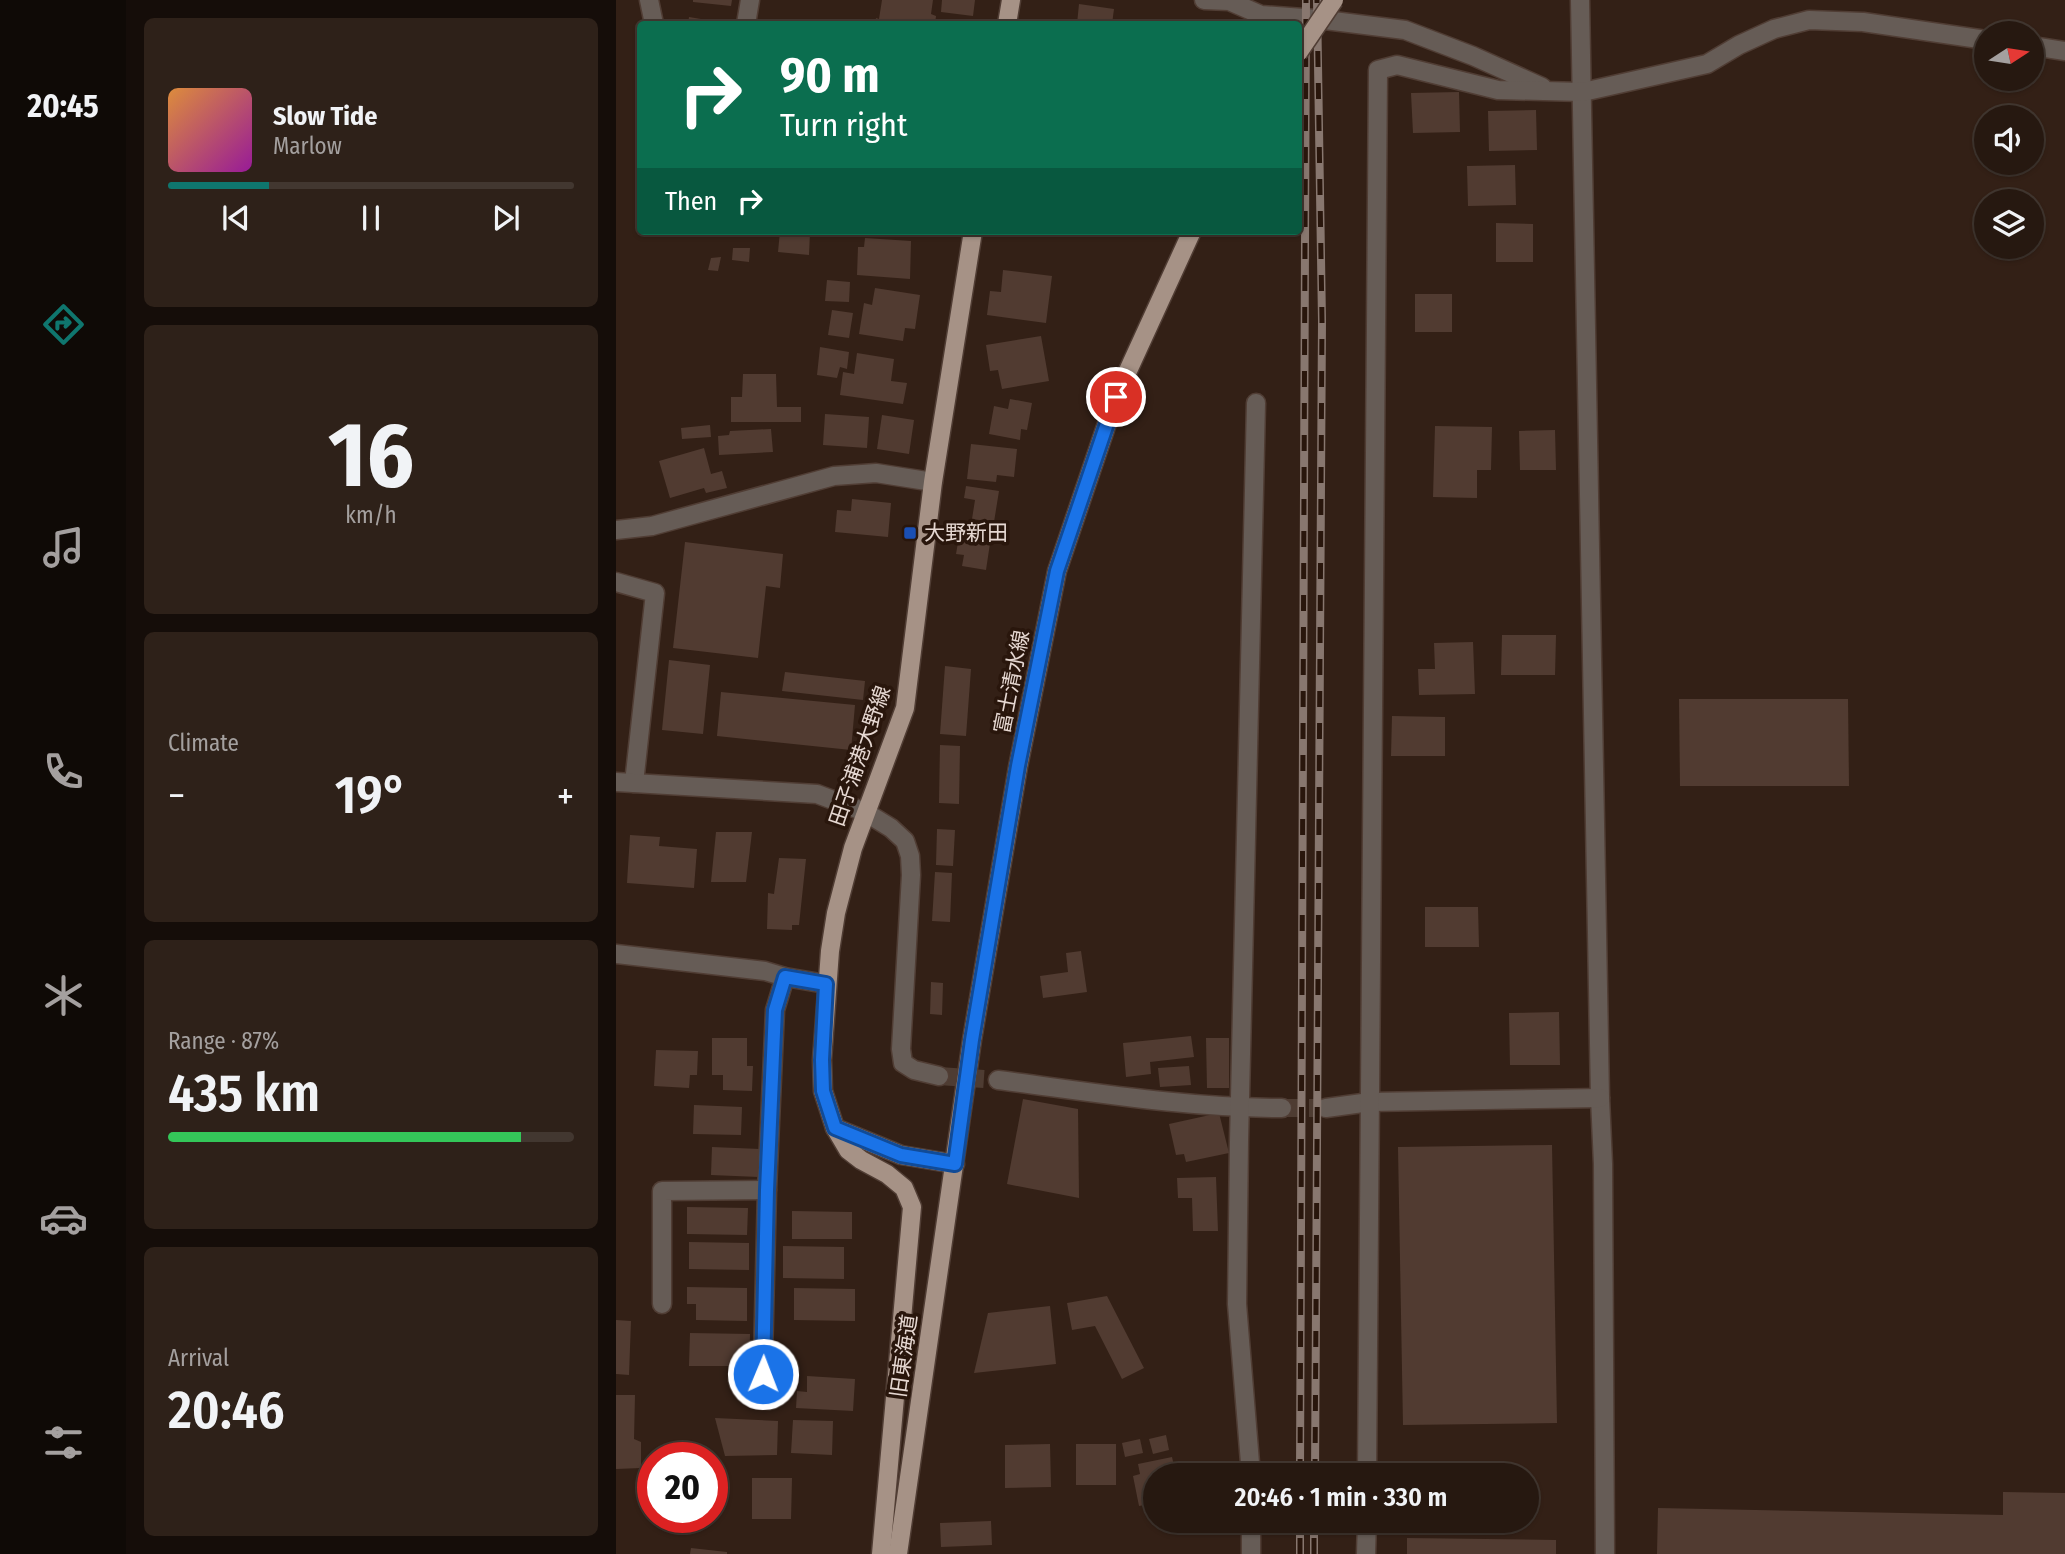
<!DOCTYPE html>
<html lang="en">
<head>
<meta charset="utf-8">
<style>
	:root { --surface:#261810; --page:#2e2119; --text:#f1f3f6; --muted:#a4a09f; --line:#423730; --accent:#0f766e }
	body { margin:0; font-family:"Fira Sans Condensed","Noto Sans JP",sans-serif; background:var(--page); color:var(--text); height:100vh; display:flex; flex-direction:column; font-size:26px; white-space:nowrap }
	* { box-sizing:border-box; margin:0 }
	p { font-size:23px; color:var(--muted) }
	.icon { flex:none; width:38px; height:38px; fill:none; stroke:currentColor; stroke-width:2; stroke-linecap:round; stroke-linejoin:round }
	.map { position:relative; flex:1; overflow:hidden }
	.side { display:flex; flex-direction:column; gap:18px; padding:18px; background:#150d09; width:490px }
	.side>* { flex:none }
	.guide { position:absolute; left:21px; top:21px; width:665px; height:214px; border-radius:7px; box-shadow:0 2px 5px #0004,0 0 0 2px var(--line); background:#0b6e4f; color:#fff; overflow:hidden }
	.needle { width:46px; rotate:78deg }
	.tools { position:absolute; left:1358px; top:21px; display:grid; gap:14px }
	.tools a { display:grid; place-items:center; width:70px; height:70px; border-radius:50%; background:var(--surface); box-shadow:0 2px 5px #0004,0 0 0 2px var(--line); font-size:35px }
	.speed { position:absolute; left:21px; top:1442px; display:flex; gap:14px; font-size:35px; font-weight:700; text-align:center }
	.speed>* { display:grid; place-content:center; width:91px; height:91px; border-radius:50%; background:var(--surface); box-shadow:0 2px 5px #0004,0 0 0 2px var(--line); line-height:1 }
	.speed .limit { border:10px solid #d22; background:#fff; color:#111 }
	.pin { position:absolute; display:grid; place-items:center; width:60px; height:60px; color:#fff; margin:-30px; border:4px solid #fff; border-radius:50%; box-shadow:0 2px 7px #0007 }
	.me { position:absolute; width:77px; margin:-38px; rotate:1deg; stroke-linejoin:round; filter:drop-shadow(0 0 5px #0008) }
	.turn { display:flex; align-items:center; gap:24px; height:147px; padding:0 28px; font-size:32px }
	.turn .icon { width:91px; height:91px; stroke-width:2.5 }
	.turn b { display:block; font-size:49px; line-height:60px }
	.then { display:flex; align-items:center; height:66px; padding:0 28px; background:#0003; gap:14px; font-size:26px }
	.big { font-size:52px; font-weight:600; line-height:1.1 }
	.side .tile { flex:1; display:flex; flex-direction:column; justify-content:center; gap:10px; min-width:0; padding:0 24px; border-radius:10px; background:var(--page) }
	.side .dial { align-items:center; gap:0 }
	.dial b { font-size:91px; line-height:1 }
	.song { display:flex; align-items:center; gap:21px }
	.cover { width:84px; height:84px; border-radius:10px; background:linear-gradient(135deg,hsl(30 70% 55%),hsl(300 70% 35%)) }
	.played { height:7px; border-radius:4px; background:linear-gradient(90deg,var(--accent) 25%,var(--line) 25%) }
	.keys { display:flex; justify-content:space-around; direction:ltr }
	.heat { display:flex; justify-content:space-between; align-items:center; font-size:38px; direction:ltr }
	.charge { height:10px; border-radius:5px; background:linear-gradient(90deg,#34c759 87%,var(--line) 0) }
	.trip { position:absolute; left:527px; top:1463px; width:396px; height:70px; border-radius:35px; background:var(--surface); box-shadow:0 2px 5px #0004,0 0 0 2px var(--line); font-weight:600; line-height:70px; text-align:center }
	main { display:flex; flex:1; min-height:0 }
	.dock { display:flex; flex-direction:column; width:126px; justify-content:space-around; align-items:center; background:#0f0a06; color:var(--muted) }
	.dock .icon { width:49px; height:49px }
	.dock .active { color:var(--accent) }
	.dock b { font-size:32px; color:var(--text) }
	.map>svg:first-child { display:block }
</style>
</head>
<body>
<main>
<nav class="dock">
<b>20:45</b>
<svg class="icon active" aria-label="directions" viewBox="0 0 24 24"><path d="M12 3l9 9-9 9-9-9zM9 14v-3h6M13 9l2 2-2 2"/></svg>
<svg class="icon" aria-label="music" viewBox="0 0 24 24"><path d="M9 18V5l10-2v13"/><circle cx="6" cy="18" r="3"/><circle cx="16" cy="16" r="3"/></svg>
<svg class="icon" aria-label="phone" viewBox="0 0 24 24"><path d="M5 4h4l2 5-3 2q2 4 5 5l2-3 5 2v4C11 20 4 13 5 4z"/></svg>
<svg class="icon" aria-label="climate" viewBox="0 0 24 24"><path d="M12 3v18M4 7l16 10M4 17L20 7"/></svg>
<svg class="icon" aria-label="car" viewBox="0 0 24 24"><path d="M5 17H2v-5l4-1 3-4h7l3 4 3 1v5h-3M9 17h6M6 11h13"/><circle cx="7" cy="17" r="2"/><circle cx="17" cy="17" r="2"/></svg>
<svg class="icon" aria-label="filters" viewBox="0 0 24 24"><path d="M4 7h16M4 17h16"/><circle cx="9" cy="7" r="2"/><circle cx="15" cy="17" r="2"/></svg>
</nav>
<section class="side">
<div class="tile">
<div class="song"><i class="cover"></i><div><b>Slow Tide</b><p>Marlow</p></div></div>
<div class="played"></div>
<div class="keys"><svg class="icon" aria-label="previous" viewBox="0 0 24 24"><path d="M18 5L8 12l10 7zM5 5v14"/></svg><svg class="icon" aria-label="pause" viewBox="0 0 24 24"><path d="M8 5v14M16 5v14"/></svg><svg class="icon" aria-label="next" viewBox="0 0 24 24"><path d="M6 5l10 7-10 7zM19 5v14"/></svg></div>
</div>
<div class="tile dial"><b>16</b><p>km/h</p></div>
<div class="tile"><p>Climate</p>
<div class="heat"><a>−</a><b class="big">19°</b><a>+</a></div>
</div>
<div class="tile"><p>Range · 87%</p><b class="big">435 km</b><div class="charge"></div></div>
<div class="tile"><p>Arrival</p><b class="big">20:46</b></div>
</section>
<div class="map">
<svg width="1449" height="1554" viewBox="0 0 1449 1554">
	<rect width="100%" height="100%" fill="#332016"/>
	<g fill="#513b31">
		<path d="M77,0H116L115,6L77,2Z"/>
		<path d="M266,0H317L315,14L320,16L319,24H259L260,18L263,19Z"/>
		<path d="M326,0H359L357,16L325,12Z"/>
		<path d="M463,4L498,9L496,24H461Z"/>
		<path d="M73,17L109,23V24H72Z"/>
		<path d="M843,92L844,132L797,133L795,93Z"/>
		<path d="M920,110L921,150L873,151L872,111Z"/>
		<path d="M899,165L900,205L852,206L851,166Z"/>
		<path d="M880,223L917,224V262H880Z"/>
		<path d="M164,231L194,232L193,255L162,252Z"/>
		<path d="M249,238L295,241L294,279L241,275L242,247H248Z"/>
		<path d="M117,248H134L133,262L116,260Z"/>
		<path d="M105,257L102,271L92,270L95,258Z"/>
		<path d="M387,270L436,276L430,323L371,315L374,291L385,292Z"/>
		<path d="M211,280L234,282L233,302L209,301Z"/>
		<path d="M259,288L304,295L299,329L289,328L287,341L243,334L248,303L256,305Z"/>
		<rect x="799" y="294" width="37" height="38"/>
		<path d="M216,310L237,313L233,338L212,335Z"/>
		<path d="M425,336L433,381L386,389L382,370L374,371L370,345Z"/>
		<path d="M204,347L233,352L231,369L224,367L221,378L201,375Z"/>
		<path d="M241,353L278,359L275,381L291,383L287,404L224,395L227,372L238,374Z"/>
		<path d="M127,374H160L161,407H185V422H115V397H126Z"/>
		<path d="M394,399L416,403L411,430L405,429L404,440L373,434L378,406L392,409Z"/>
		<path d="M209,414L253,417L251,448L207,445Z"/>
		<path d="M266,415L298,420L293,454L261,449Z"/>
		<path d="M94,425L95,437L66,439L65,428Z"/>
		<path d="M819,426L876,427L875,470H861V498L817,497Z"/>
		<path d="M155,429L157,452L103,455L102,436L113,435L114,431Z"/>
		<path d="M939,430L940,470H904L903,431Z"/>
		<path d="M355,444L401,449L398,477L381,475L380,482L351,479Z"/>
		<path d="M88,448L95,474L106,471L111,488L90,493L88,488L54,498L43,461Z"/>
		<path d="M350,486L383,491L378,522L356,519L359,500L348,498Z"/>
		<path d="M236,499L275,503L272,537L219,532L221,510L235,511Z"/>
		<path d="M345,525L376,530L370,570L346,566L348,555L340,554Z"/>
		<path d="M69,542L167,554L164,588L150,586L142,658L57,648Z"/>
		<path d="M886,635H940L939,675H885Z"/>
		<path d="M857,642L859,694L803,695L802,669H819L818,643Z"/>
		<path d="M53,660L94,665L87,734L46,730Z"/>
		<path d="M329,666L355,669L350,736L324,734Z"/>
		<path d="M169,672L249,681L247,700L166,691Z"/>
		<path d="M105,692L239,705L235,750L101,736Z"/>
		<path d="M1063,699H1232L1233,786H1064Z"/>
		<path d="M776,716L829,717V756H775Z"/>
		<path d="M324,745L344,746L343,804L323,803Z"/>
		<path d="M321,829L339,830L337,866L320,865Z"/>
		<path d="M100,832H136L130,882H95Z"/>
		<path d="M14,835L44,837L43,846L81,849L78,888L11,883Z"/>
		<path d="M163,858L190,859L183,925H176V930L151,929L152,893L158,894Z"/>
		<path d="M319,872L336,873L334,922L316,921Z"/>
		<path d="M809,907H862L863,947H809Z"/>
		<path d="M465,951L471,992L427,998L424,976L452,972L450,953Z"/>
		<path d="M315,982L327,983L326,1015L314,1014Z"/>
		<path d="M943,1012L944,1065H894L893,1013Z"/>
		<path d="M575,1036L578,1057L534,1062L535,1074L510,1077L507,1043Z"/>
		<path d="M96,1038H131V1066H137L136,1091L107,1090V1075H96Z"/>
		<path d="M590,1038H613V1088H591Z"/>
		<path d="M40,1050L82,1051L81,1075H74L73,1088L38,1086Z"/>
		<path d="M573,1066L575,1085L544,1087L542,1068Z"/>
		<path d="M407,1099L462,1109L463,1198L391,1184Z"/>
		<path d="M78,1105L126,1107L125,1135L77,1134Z"/>
		<path d="M603,1113L613,1153L570,1162L568,1154L560,1155L553,1124Z"/>
		<path d="M936,1145L941,1423L787,1425L782,1147Z"/>
		<path d="M96,1147L144,1149L143,1177L95,1175Z"/>
		<path d="M600,1177L602,1231H577L576,1198H562L561,1178Z"/>
		<path d="M71,1207L132,1208L131,1235L71,1234Z"/>
		<path d="M176,1211L236,1212V1239H176Z"/>
		<path d="M73,1242L133,1243V1270L73,1269Z"/>
		<path d="M167,1246L228,1247V1279L167,1278Z"/>
		<path d="M71,1287L131,1288V1321L80,1320V1304H71Z"/>
		<path d="M178,1288L239,1289V1321L178,1320Z"/>
		<path d="M491,1296L528,1368L506,1379L479,1326L456,1330L451,1303Z"/>
		<path d="M434,1306L440,1364L358,1373L372,1313Z"/>
		<path d="M0,1320L15,1321L13,1375L0,1374Z"/>
		<path d="M74,1333L134,1334L133,1366H73Z"/>
		<path d="M191,1376L239,1379L237,1411L180,1408L181,1391L191,1392Z"/>
		<path d="M0,1395H19L18,1439L25,1442V1468L0,1469Z"/>
		<path d="M99,1418L162,1421L161,1455L109,1456Z"/>
		<path d="M177,1420L217,1421L216,1455L175,1453Z"/>
		<path d="M550,1435L553,1450L537,1454L533,1439Z"/>
		<path d="M524,1439L527,1453L509,1457L506,1443Z"/>
		<path d="M434,1444L435,1487L389,1488V1445Z"/>
		<rect x="460" y="1444" width="40" height="41"/>
		<path d="M556,1457L560,1475H539V1503L523,1506L517,1476L524,1474L522,1464Z"/>
		<path d="M136,1478H176L175,1519H136Z"/>
		<path d="M1387,1492L1449,1493V1554H1041L1042,1508L1387,1515Z"/>
		<path d="M49,1517H85L84,1531L49,1530Z"/>
		<path d="M375,1521L376,1545L325,1547L324,1523Z"/>
		<path d="M791,1538L940,1540V1554H791Z"/>
		<path d="M75,1548L111,1552V1554H74Z"/>
	</g>
	<g fill="none" stroke-linecap="round" stroke-linejoin="round">
		<g stroke="#4e3c32" stroke-width="18" stroke-dasharray="18 9" stroke-linecap="butt">
			<path d="M323,1076L382,1080"/>
			<path d="M666,1108H710"/>
		</g>
		<g stroke="#503d34" stroke-width="21">
			<g id="minor">
				<path d="M33,0L38,24"/>
				<path d="M588,0L613,1L645,15L701,19L789,30L857,56L926,87"/>
				<path d="M964,0L984,1098L987,1164L989,1554"/>
				<path d="M130,24L134,0"/>
				<path d="M1416,46L1449,51"/>
				<path d="M0,530L36,526L218,476L260,473L317,482"/>
				<path d="M0,582L39,593L18,783"/>
				<path d="M0,782L201,794L249,812L275,828L289,841L294,856L295,875L285,1049L287,1063L298,1070L323,1076"/>
				<path d="M0,954L149,971L169,977L210,984"/>
				<path d="M382,1080C476,1092 571,1108 666,1108"/>
				<path d="M710,1108L754,1102L984,1098"/>
				<path d="M46,1304V1191L151,1190"/>
				<path d="M146,1400L151,1190L159,1010L169,977"/>
				<path d="M635,1475L621,1304L623,1141L640,403"/>
				<path d="M751,1475L762,70L781,65L882,90L967,92L1091,64L1123,45L1158,29L1193,20L1247,22L1370,40"/>
				<path d="M635,1521V1554"/>
				<path d="M750,1554L751,1521"/>
			</g>
		</g>
		<g stroke="#503d34" stroke-width="21">
			<g id="major">
				<path d="M391,24L395,0"/>
				<path d="M219,1128L232,1150L245,1160L271,1174L288,1188L296,1207L265,1554"/>
				<path d="M339,1164L285,1155L219,1128L207,1091L206,1060L214,951L220,913L237,848L289,708L317,482L357,231"/>
				<path d="M282,1554L356,1040L402,767L441,571L500,397L576,231"/>
			</g>
		</g>
		<use href="#minor" stroke="#665c56" stroke-width="18"/>
		<use href="#major" stroke="#a69286" stroke-width="18"/>
		<g stroke="#88776f" stroke-width="8">
			<g id="rail">
				<path d="M684,1475L690,0"/>
				<path d="M699,1475L706,321L701,0"/>
				<path d="M684,1554V1521"/>
				<path d="M698,1554V1521"/>
			</g>
		</g>
		<use href="#rail" stroke="#29160c" stroke-width="5" stroke-dasharray="16" stroke-linecap="butt"/>
		<g stroke="#503d34" stroke-width="21" stroke-linecap="butt">
			<path id="major-bridge" d="M682,53L718,0"/>
		</g>
		<use href="#major-bridge" stroke="#a69286" stroke-width="18"/>
	</g>
	<g fill="none" stroke-linecap="round" stroke-linejoin="round">
		<g stroke="#114b97" stroke-width="18">
			<path id="route" d="M147,1374L151,1190L159,1010L169,977L210,984L206,1060L207,1091L219,1128L285,1155L339,1164L356,1040L402,766L441,571L500,397"/>
		</g>
		<use href="#route" stroke="#1a73e8" stroke-width="12"/>
	</g>
	<rect fill="#1a4fb4" stroke="#29160c" stroke-width="2.5" x="287" y="526" width="14" height="14" rx="3.5"/>
	<g text-anchor="middle" dominant-baseline="central" stroke-width="7" stroke-linejoin="round" paint-order="stroke">
		<g font-size="21" fill="#e6d8d2" stroke="#29160c" text-anchor="start">
			<text x="308" y="533">大野新田</text>
		</g>
		<g font-size="21" fill="#e6d8d2" stroke="#29160c">
			<text transform="translate(396 682) rotate(-79)">富士清水線</text>
			<text transform="translate(244 756) rotate(-71)">田子浦港大野線</text>
			<text transform="translate(288 1356) rotate(-82)">旧東海道</text>
		</g>
	</g>
</svg>
<div class="tools">
<a><svg class="needle" viewBox="-14 -14 28 28"><path d="M0-13l5 13h-10z" fill="#e53935"/><path d="M0 13l5-13h-10z" fill="#a4a09f"/></svg></a>
<a><svg class="icon" aria-label="sound" viewBox="0 0 24 24"><path d="M4 9h4l5-4v14l-5-4H4zM17 9q2 3 0 6"/></svg></a>
<a><svg class="icon" aria-label="layers" viewBox="0 0 24 24"><path d="M12 4l9 5-9 5-9-5zM3 14l9 5 9-5"/></svg></a>
</div>
<div class="speed"><div class="limit">20</div></div>
<div class="pin" style="left:500px;top:397px;background:#d93025"><svg class="icon" aria-label="arrive" viewBox="0 0 24 24"><path d="M6 21V4h12l-3 4 3 4H6"/></svg></div>
<svg class="me" style="left:147px;top:1374px" viewBox="-20 -20 40 40"><circle r="17" fill="#1a73e8" stroke="#fff" stroke-width="3"/><path d="M0-11L8 9 0 5-8 9z" fill="#fff"/></svg>
<div class="trip">20:46 · 1 min · 330 m</div>
<div class="guide">
<div class="turn"><svg class="icon" aria-label="right" viewBox="0 0 24 24"><path d="M7 20v-9h11M14 6l5 5-5 5"/></svg><div><b>90 m</b>Turn right</div></div>
<div class="then">Then<svg class="icon" aria-label="right" viewBox="0 0 24 24"><path d="M7 20v-9h11M14 6l5 5-5 5"/></svg></div>
</div>
</div>
</main>
</body>
</html>
